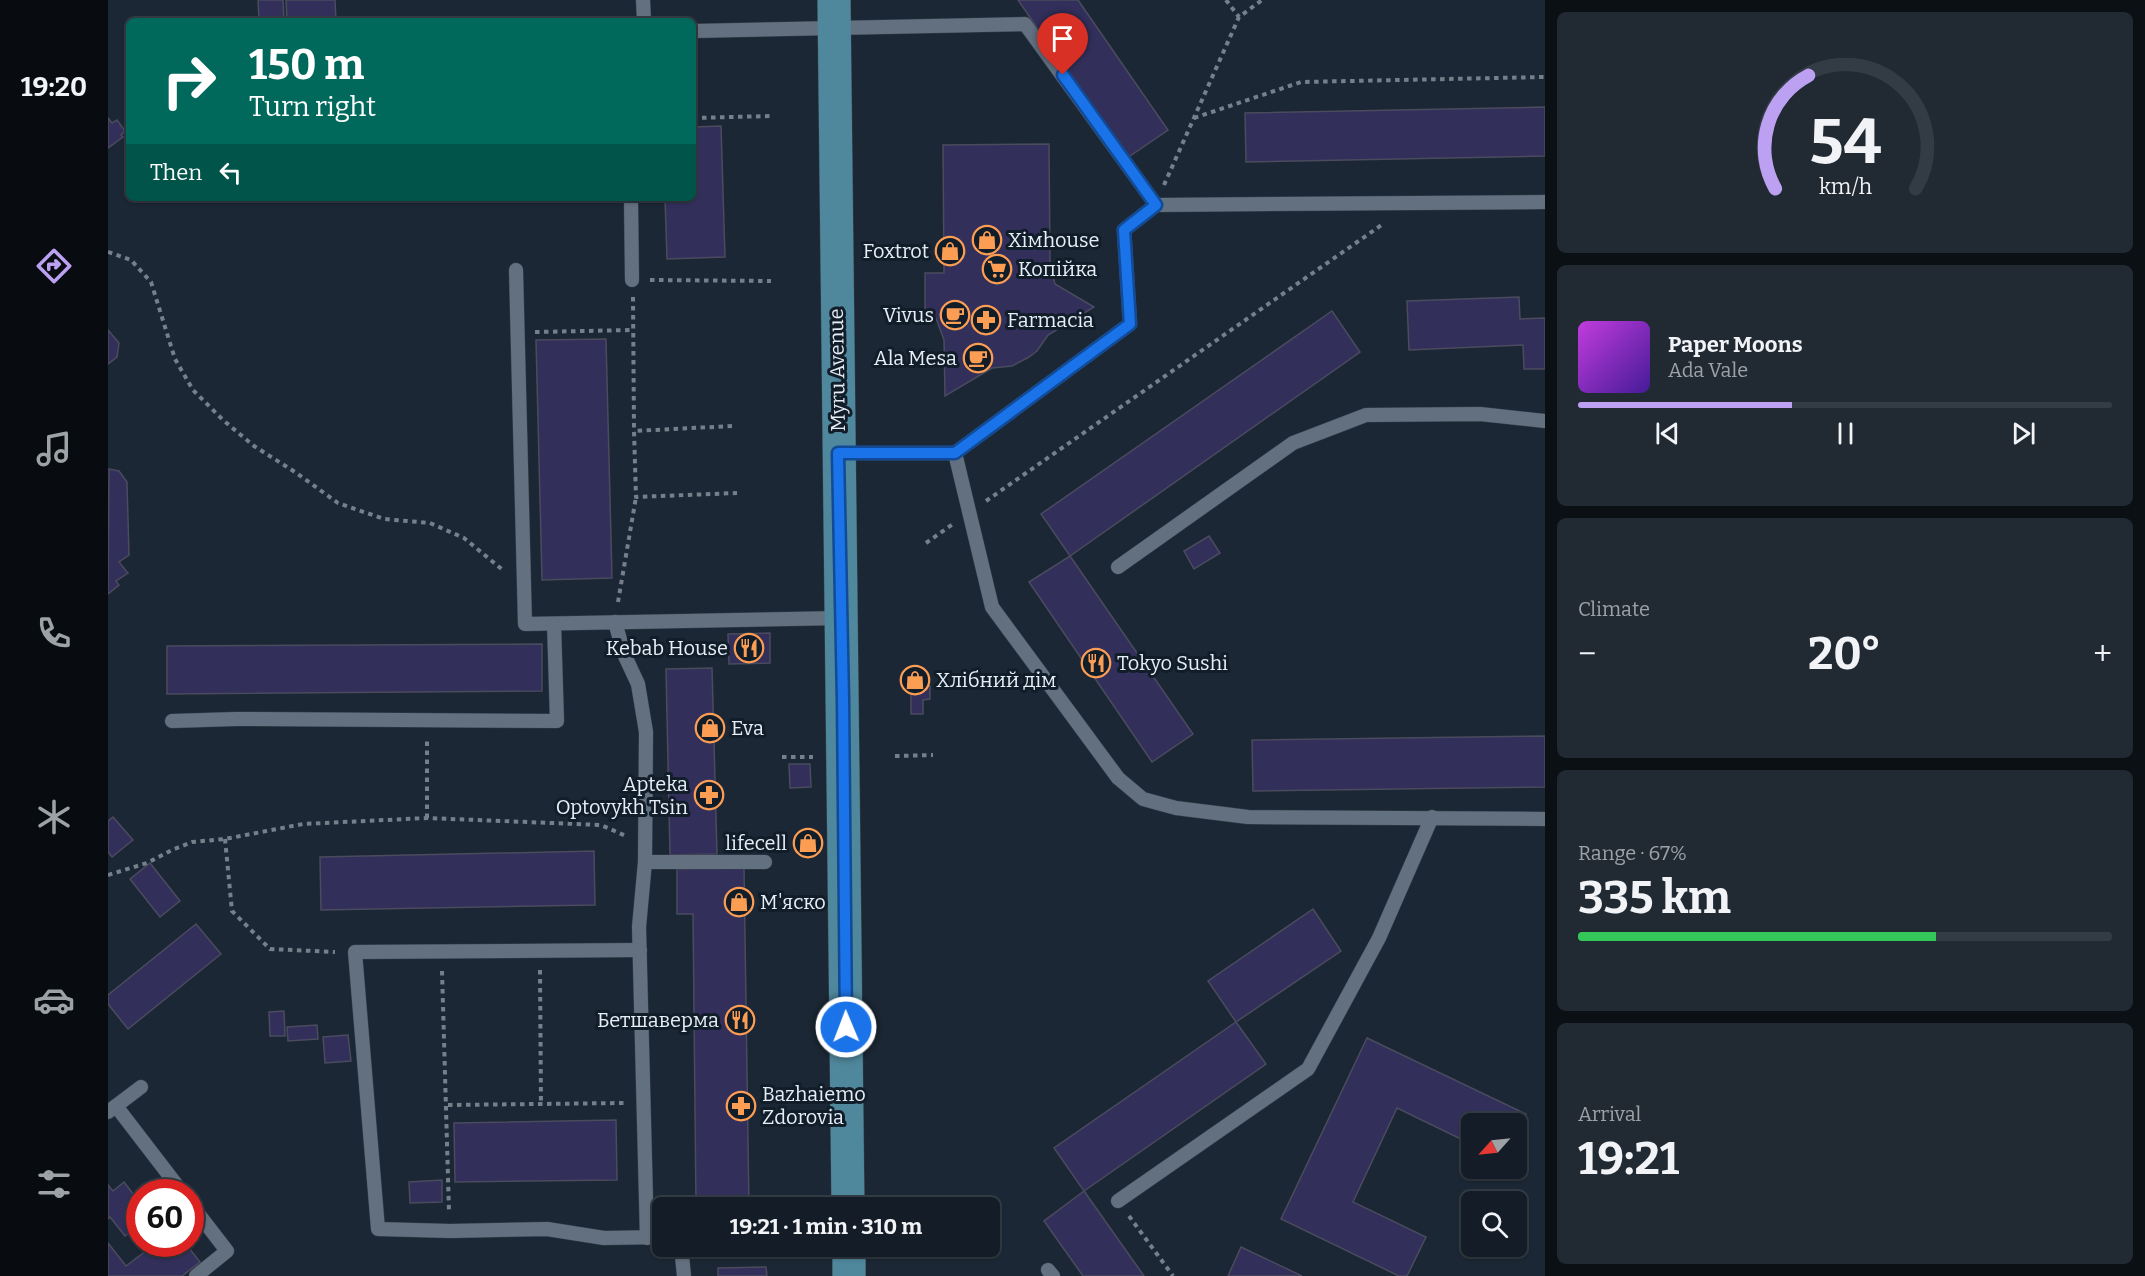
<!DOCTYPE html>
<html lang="en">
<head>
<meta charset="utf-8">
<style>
	:root { --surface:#141d27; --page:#212a33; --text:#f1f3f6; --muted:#9da2a7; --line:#333b44; --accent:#bca0f2 }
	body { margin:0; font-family:Bitter,serif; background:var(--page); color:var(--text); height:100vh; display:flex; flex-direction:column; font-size:22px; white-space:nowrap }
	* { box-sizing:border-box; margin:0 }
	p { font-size:20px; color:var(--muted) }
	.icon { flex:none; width:33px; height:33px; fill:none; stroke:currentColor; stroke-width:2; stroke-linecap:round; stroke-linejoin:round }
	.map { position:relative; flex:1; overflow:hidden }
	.panel { display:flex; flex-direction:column; gap:12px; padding:12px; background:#0b1015; width:600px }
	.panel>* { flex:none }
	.hud { position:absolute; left:18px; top:18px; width:570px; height:183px; border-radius:9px; box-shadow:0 2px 4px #0004,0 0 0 2px var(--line); background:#00695c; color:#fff; overflow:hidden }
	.needle { width:39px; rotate:243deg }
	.fabs { position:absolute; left:1353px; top:1113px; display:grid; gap:12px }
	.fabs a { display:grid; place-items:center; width:66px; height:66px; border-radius:9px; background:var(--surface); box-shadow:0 2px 4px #0004,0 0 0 2px var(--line); font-size:30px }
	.speed { position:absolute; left:18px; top:1179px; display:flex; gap:12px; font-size:30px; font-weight:700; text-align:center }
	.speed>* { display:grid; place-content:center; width:78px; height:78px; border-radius:50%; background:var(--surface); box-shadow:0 2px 4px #0004,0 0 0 2px var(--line); line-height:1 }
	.speed .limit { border:9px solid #d22; background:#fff; color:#111 }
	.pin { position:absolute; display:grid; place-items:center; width:51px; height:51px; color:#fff; margin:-62px -26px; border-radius:50% 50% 50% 0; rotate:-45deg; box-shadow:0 0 6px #0007 }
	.pin .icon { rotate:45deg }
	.me { position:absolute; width:66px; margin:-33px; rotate:359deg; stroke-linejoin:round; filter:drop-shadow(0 0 4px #0008) }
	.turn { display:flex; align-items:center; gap:21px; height:126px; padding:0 24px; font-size:27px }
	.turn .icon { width:78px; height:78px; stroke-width:2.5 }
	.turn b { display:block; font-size:42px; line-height:51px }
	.then { display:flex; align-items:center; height:57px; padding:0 24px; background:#0003; gap:12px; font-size:22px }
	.big { font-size:45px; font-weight:700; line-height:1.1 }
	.panel .widget { flex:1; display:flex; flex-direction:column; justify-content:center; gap:9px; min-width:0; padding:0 21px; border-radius:9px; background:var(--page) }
	.panel .dial { align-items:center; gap:0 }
	.dial svg { height:156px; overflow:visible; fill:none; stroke:var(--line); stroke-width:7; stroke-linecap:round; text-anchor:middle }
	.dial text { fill:var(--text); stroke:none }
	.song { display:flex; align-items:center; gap:18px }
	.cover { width:72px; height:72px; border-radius:9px; background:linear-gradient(135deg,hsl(290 70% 55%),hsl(260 70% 35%)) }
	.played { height:6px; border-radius:3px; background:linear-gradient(90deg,var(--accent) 40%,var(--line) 40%) }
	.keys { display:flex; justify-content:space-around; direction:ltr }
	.heat { display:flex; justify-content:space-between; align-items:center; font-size:33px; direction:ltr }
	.charge { height:9px; border-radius:4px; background:linear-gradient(90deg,#34c759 67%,var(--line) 0) }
	.trip { position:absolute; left:544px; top:1197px; width:348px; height:60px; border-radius:9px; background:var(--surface); box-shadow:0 2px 4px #0004,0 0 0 2px var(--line); font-weight:700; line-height:60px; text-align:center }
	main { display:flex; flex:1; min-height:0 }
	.tab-bar { display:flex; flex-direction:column; width:108px; justify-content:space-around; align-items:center; background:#080c10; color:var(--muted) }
	.tab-bar .icon { width:42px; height:42px }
	.tab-bar .on { color:var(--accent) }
	.tab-bar b { font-size:27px; color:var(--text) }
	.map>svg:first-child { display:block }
</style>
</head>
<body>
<main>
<nav class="tab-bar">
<b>19:20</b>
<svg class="icon on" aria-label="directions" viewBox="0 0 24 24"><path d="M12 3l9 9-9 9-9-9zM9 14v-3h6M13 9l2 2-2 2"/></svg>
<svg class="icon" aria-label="music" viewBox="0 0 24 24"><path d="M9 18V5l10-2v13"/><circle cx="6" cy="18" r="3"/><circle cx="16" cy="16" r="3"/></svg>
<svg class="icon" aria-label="phone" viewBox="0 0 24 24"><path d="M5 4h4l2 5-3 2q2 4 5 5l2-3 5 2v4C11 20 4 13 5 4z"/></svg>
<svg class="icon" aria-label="climate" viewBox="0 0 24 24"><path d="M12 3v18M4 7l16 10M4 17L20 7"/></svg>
<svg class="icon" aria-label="car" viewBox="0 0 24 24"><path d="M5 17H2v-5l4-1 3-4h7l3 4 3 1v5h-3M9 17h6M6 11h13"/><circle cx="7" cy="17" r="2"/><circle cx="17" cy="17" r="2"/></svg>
<svg class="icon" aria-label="filters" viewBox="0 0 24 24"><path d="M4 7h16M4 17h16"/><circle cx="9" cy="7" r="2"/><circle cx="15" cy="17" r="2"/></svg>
</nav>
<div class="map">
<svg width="1437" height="1276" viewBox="0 0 1437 1276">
	<rect width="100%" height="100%" fill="#1b2734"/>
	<g fill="#322f5b" stroke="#4b4b5e" stroke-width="1.5">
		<path d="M150,0H175L176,21H151Z"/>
		<path d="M178,0H227L228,21H179Z"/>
		<path d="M910,0H970L1060,130L1019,158Z"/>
		<path d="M1437,107V156L1138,162L1137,113Z"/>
		<path d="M0,118L4,123L9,120L17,131L13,135L15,137L0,148Z"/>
		<path d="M613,126L617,257L559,259L557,198H585V127Z"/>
		<path d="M941,144L942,265L947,284L986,307L940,335L929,351L921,357L904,366L884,368L837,396L836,340L828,318L817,319V273H836L835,145Z"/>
		<path d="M1411,297L1412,319L1437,318V369H1416L1415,345L1301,350L1299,301Z"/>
		<path d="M1224,311L1252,352L962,556L933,514Z"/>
		<path d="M0,330L11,343L9,357L0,364Z"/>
		<path d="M498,339L504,578L434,580L428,340Z"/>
		<path d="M1,469L11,471L19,482L21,555L11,562L20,573L8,581L11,585L0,594Z"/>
		<path d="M1101,536L1112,553L1086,569L1076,551Z"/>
		<path d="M962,556L1085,734L1044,762L921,582Z"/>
		<path d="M662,633V663L621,664L620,634Z"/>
		<path d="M434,644V691L59,694V646Z"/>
		<path d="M604,668L609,854L562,855L558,669Z"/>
		<path d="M803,673H815V686H822V699L815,700V714H803Z"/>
		<path d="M1437,736V787L1145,791L1144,740Z"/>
		<path d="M681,764H702L703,787L682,788Z"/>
		<path d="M5,817L25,840L4,857L0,852V821Z"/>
		<path d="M693,835L708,836V851H692Z"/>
		<path d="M486,851L487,905L213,910L212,857Z"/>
		<path d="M42,863L72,901L52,917L22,879Z"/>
		<path d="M636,868L641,1208H594V1205H588L585,914H569V869Z"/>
		<path d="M1205,909L1233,951L1128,1022L1100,981Z"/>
		<path d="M88,924L113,954L20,1029L0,1004V995Z"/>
		<path d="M176,1011L177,1036H162L161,1012Z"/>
		<path d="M1128,1022L1158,1064L976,1191L946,1148Z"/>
		<path d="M209,1025L210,1039L180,1041L179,1027Z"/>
		<path d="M240,1035L243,1061L217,1063L215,1037Z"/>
		<path d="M1259,1038L1418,1114L1408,1134V1124H1364V1134L1359,1142L1289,1108L1245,1202L1318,1237L1299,1276H1291L1173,1219Z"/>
		<path d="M508,1120L509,1180L347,1182L346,1123Z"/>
		<path d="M334,1180V1202L302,1203L301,1182Z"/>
		<path d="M16,1182L32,1203V1225L17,1236L2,1217L0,1219V1185L5,1191Z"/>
		<path d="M976,1191L1036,1276H975L936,1221Z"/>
		<path d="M0,1243L18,1266L47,1244H78L92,1262L74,1276H0Z"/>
		<path d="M1133,1247L1194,1276H1120Z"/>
		<path d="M658,1267L659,1276H610V1268Z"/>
	</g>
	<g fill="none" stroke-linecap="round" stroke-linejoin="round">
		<g stroke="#37414b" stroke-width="15">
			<g id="lane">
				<path d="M535,0L536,21"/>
				<path d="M585,31L917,24L1048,205"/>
				<path d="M523,198L524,280"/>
				<path d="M408,270L417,624L734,618"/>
				<path d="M730,453H847L884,607L1010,778L1035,799L1068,808L1140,817L1437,819"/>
				<path d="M847,453L1022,324L1016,230L1048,205L1437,202"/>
				<path d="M1010,567L1185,443L1258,415L1372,414L1437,421"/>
				<path d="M507,622L516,654L530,684L538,732L537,862L531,927L539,1238"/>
				<path d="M64,721L128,719L449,721L446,624"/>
				<path d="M537,862H657"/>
				<path d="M532,950L247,952L270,1229L342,1231L439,1229L496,1238L555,1237"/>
				<path d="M8,1106L74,1192"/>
				<path d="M0,1112L33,1087"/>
				<path d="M1010,1201L1200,1069L1271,938L1324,817"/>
				<path d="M82,1203L119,1251L88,1276"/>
				<path d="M573,1246L576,1276"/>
				<path d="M940,1270L945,1276"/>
			</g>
		</g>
		<g stroke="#37414b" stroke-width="34">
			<g id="primary">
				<path d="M726,0L740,1208"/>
				<path d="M741,1246V1276"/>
			</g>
		</g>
		<g stroke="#76808b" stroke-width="4" stroke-dasharray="4.5 4.5" stroke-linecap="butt">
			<path d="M1118,0L1131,17"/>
			<path d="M585,118L663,116"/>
			<path d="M1086,118L1193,82L1437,77"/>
			<path d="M1056,185L1131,17L1154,0"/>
			<path d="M0,252L23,260L43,282L67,359L85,390L115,420L146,446L187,472L230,503L276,519L322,523L356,538L396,571"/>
			<path d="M542,280L663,281"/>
			<path d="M525,297L526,431"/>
			<path d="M427,332L525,330"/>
			<path d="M624,426L526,431L528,497L629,493"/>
			<path d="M878,501L1275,224"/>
			<path d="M818,543L845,524"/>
			<path d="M510,602L528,497"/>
			<path d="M787,756L825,755"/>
			<path d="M674,757H705"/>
			<path d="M319,818V738"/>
			<path d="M117,839L124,911L162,949L227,952"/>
			<path d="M0,875L39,863L64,850L84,842L117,839L195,824L319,818L493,825L518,836"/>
			<path d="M432,970L433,1104"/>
			<path d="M334,971L341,1212"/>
			<path d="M340,1105L517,1103"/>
			<path d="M1021,1216L1065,1276"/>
		</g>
		<use href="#lane" stroke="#627080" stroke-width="14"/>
		<use href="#primary" stroke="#4f879c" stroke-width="33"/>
	</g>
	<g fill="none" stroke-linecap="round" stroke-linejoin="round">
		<g stroke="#114b97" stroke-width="15">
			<path id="route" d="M738,1027L735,699L730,453H847L1022,324L1016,230L1048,205L955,75"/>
		</g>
		<use href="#route" stroke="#1a73e8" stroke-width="10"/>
	</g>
	<defs>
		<g id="shop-ring" transform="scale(1.5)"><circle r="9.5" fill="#121d2a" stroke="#fc9d54" stroke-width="1.5"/><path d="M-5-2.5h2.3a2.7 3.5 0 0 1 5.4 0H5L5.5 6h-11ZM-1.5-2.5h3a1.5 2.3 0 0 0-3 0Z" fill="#fc9d54"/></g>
		<g id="supermarket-ring" transform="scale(1.5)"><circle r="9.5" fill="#121d2a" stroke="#fc9d54" stroke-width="1.5"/><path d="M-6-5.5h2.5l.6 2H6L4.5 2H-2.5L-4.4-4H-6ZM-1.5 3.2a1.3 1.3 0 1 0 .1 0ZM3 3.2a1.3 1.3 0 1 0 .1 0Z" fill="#fc9d54"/></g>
		<g id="cafe-ring" transform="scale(1.5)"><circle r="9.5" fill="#121d2a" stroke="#fc9d54" stroke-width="1.5"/><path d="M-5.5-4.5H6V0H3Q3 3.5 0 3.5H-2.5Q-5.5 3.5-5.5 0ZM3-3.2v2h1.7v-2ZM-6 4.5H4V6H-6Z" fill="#fc9d54"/></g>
		<g id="pharmacy-ring" transform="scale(1.5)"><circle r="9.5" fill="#121d2a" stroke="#fc9d54" stroke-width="1.5"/><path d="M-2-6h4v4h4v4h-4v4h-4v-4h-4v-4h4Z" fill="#fc9d54"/></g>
		<g id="restaurant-ring" transform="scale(1.5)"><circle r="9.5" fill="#121d2a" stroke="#fc9d54" stroke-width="1.5"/><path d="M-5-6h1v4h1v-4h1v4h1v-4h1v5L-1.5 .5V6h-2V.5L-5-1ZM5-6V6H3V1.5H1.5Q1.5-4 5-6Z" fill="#fc9d54"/></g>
	</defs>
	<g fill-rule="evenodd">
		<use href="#shop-ring" x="879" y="240"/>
		<use href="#shop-ring" x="842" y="251"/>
		<use href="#supermarket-ring" x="889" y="269"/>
		<use href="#cafe-ring" x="847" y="315"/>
		<use href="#pharmacy-ring" x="878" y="320"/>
		<use href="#cafe-ring" x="870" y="358"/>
		<use href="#restaurant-ring" x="641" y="648"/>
		<use href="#restaurant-ring" x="988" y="663"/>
		<use href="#shop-ring" x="807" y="680"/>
		<use href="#shop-ring" x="602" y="728"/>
		<use href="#pharmacy-ring" x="601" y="795"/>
		<use href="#shop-ring" x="700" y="843"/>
		<use href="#shop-ring" x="631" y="902"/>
		<use href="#restaurant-ring" x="632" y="1020"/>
		<use href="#pharmacy-ring" x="633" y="1106"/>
	</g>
	<g text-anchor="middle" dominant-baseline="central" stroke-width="6" stroke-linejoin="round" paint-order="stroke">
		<g font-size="20" fill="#e5edf6" stroke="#121d2a" text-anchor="start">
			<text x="900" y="240">Хімhouse</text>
			<text x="821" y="251" text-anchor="end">Foxtrot</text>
			<text x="910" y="269">Копійка</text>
			<text x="826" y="315" text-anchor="end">Vivus</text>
			<text x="899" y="320">Farmacia</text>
			<text x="849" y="358" text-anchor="end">Ala Mesa</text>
			<text x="620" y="648" text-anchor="end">Kebab House</text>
			<text x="1009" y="663">Tokyo Sushi</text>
			<text x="828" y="680">Хлібний дім</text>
			<text x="623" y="728">Eva</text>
			<text x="580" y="784" text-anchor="end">Apteka<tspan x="580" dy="23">Optovykh Tsin</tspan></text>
			<text x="679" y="843" text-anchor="end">lifecell</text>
			<text x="652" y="902">М'яско</text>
			<text x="611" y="1020" text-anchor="end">Бетшаверма</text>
			<text x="654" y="1094">Bazhaiemo<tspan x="654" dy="23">Zdorovia</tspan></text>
		</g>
		<g font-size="20" fill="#e5edf6" stroke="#121d2a">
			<text transform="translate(729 370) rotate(-91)">Myru Avenue</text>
		</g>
	</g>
</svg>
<div class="fabs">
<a><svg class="needle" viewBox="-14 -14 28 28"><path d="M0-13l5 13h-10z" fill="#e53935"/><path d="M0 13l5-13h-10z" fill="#9da2a7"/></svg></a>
<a><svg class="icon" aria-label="search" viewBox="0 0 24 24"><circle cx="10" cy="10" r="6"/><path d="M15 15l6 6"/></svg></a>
</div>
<div class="speed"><div class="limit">60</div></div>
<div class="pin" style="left:955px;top:75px;background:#d93025"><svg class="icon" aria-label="arrive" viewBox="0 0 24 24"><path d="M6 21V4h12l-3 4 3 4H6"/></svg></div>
<svg class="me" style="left:738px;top:1027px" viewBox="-20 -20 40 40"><circle r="17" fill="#1a73e8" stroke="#fff" stroke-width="3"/><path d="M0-11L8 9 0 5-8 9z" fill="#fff"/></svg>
<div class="trip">19:21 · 1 min · 310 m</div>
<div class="hud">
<div class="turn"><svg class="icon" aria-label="right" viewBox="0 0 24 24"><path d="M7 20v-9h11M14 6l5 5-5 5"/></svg><div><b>150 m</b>Turn right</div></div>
<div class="then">Then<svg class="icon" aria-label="left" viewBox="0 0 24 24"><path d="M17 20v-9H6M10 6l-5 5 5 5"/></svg></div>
</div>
</div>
<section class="panel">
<div class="widget dial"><svg viewBox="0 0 100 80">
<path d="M14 69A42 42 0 1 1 86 69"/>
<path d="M14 69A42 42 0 0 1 31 11" stroke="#bca0f2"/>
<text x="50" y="56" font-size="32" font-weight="700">54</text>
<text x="50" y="72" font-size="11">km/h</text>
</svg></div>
<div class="widget">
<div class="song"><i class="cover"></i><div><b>Paper Moons</b><p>Ada Vale</p></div></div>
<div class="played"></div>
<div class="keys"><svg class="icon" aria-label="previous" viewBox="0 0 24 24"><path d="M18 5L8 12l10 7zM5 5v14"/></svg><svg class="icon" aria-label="pause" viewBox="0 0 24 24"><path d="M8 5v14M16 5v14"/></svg><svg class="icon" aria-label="next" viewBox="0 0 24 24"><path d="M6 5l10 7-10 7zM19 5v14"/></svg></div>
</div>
<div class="widget"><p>Climate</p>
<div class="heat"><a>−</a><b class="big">20°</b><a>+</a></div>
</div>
<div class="widget"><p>Range · 67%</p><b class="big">335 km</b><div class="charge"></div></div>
<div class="widget"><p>Arrival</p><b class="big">19:21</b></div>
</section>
</main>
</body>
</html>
